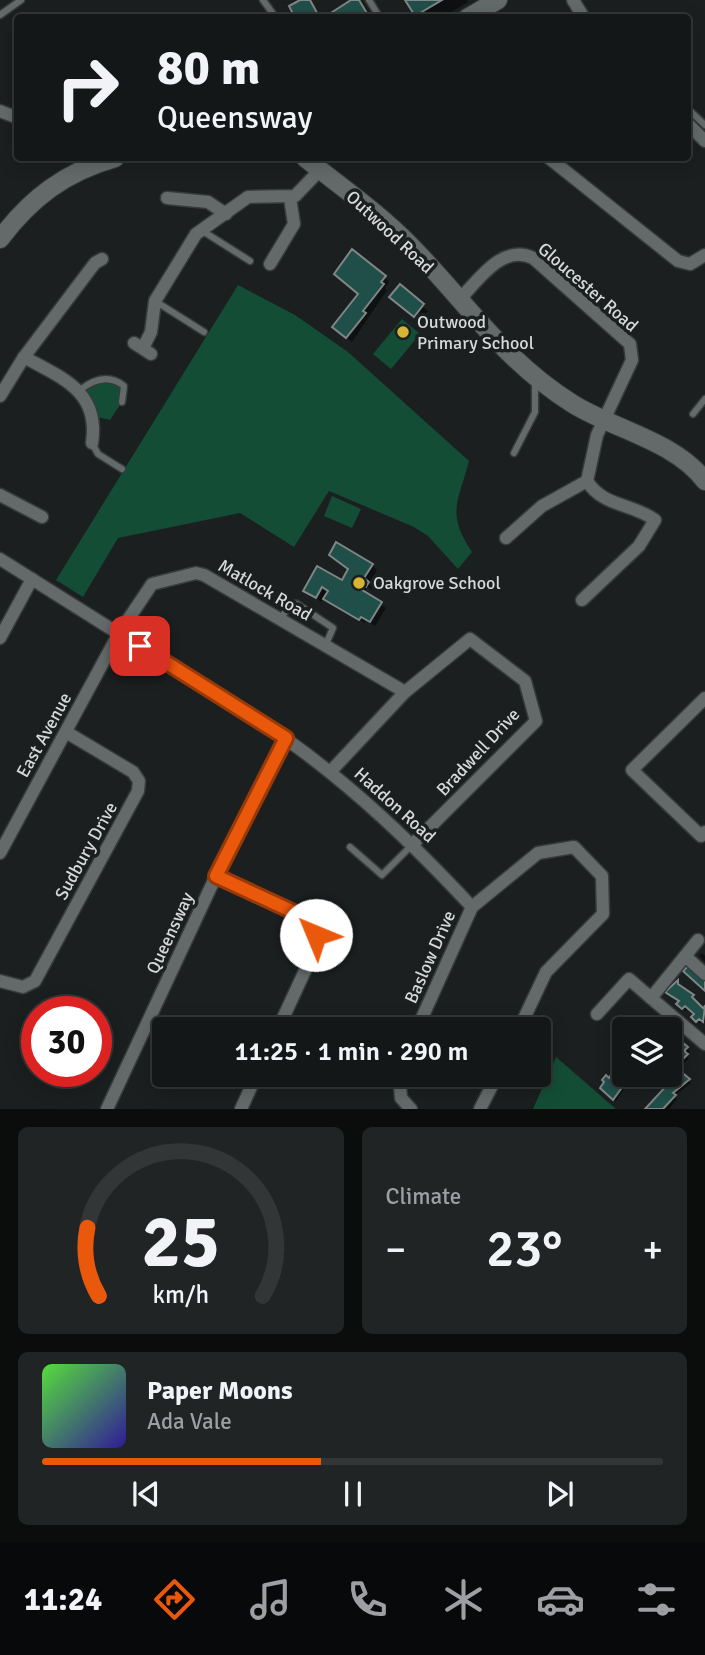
<!DOCTYPE html>
<html lang="en">
<head>
<meta charset="utf-8">
<style>
	:root { --surface:#141718; --page:#212425; --text:#f1f3f6; --muted:#9d9fa2; --line:#333637; --accent:#ea580c }
	body { margin:0; font-family:Signika,sans-serif; background:var(--page); color:var(--text); height:100vh; display:flex; flex-direction:column; font-size:26px; white-space:nowrap }
	* { box-sizing:border-box; margin:0 }
	p { font-size:23px; color:var(--muted) }
	.icon { flex:none; width:38px; height:38px; fill:none; stroke:currentColor; stroke-width:2; stroke-linecap:round; stroke-linejoin:round }
	.map { position:relative; height:1109px; overflow:hidden }
	.details { display:flex; flex-direction:column; gap:18px; padding:18px; background:#0b0d0d; flex:1 }
	.details>* { flex:none }
	.top-card { position:absolute; left:14px; top:14px; width:677px; height:147px; border-radius:7px; box-shadow:0 4px 18px #0003,0 0 0 2px var(--line); background:#141718; color:var(--text); overflow:hidden }
	.fabs { position:absolute; left:612px; top:1017px; display:grid; gap:14px }
	.fabs a { display:grid; place-items:center; width:70px; height:70px; border-radius:7px; background:var(--surface); box-shadow:0 4px 18px #0003,0 0 0 2px var(--line); font-size:35px }
	.speed { position:absolute; left:21px; top:996px; display:flex; gap:14px; font-size:35px; font-weight:700; text-align:center }
	.speed>* { display:grid; place-content:center; width:91px; height:91px; border-radius:50%; background:var(--surface); box-shadow:0 4px 18px #0003,0 0 0 2px var(--line); line-height:1 }
	.speed .limit { border:10px solid #d22; background:#fff; color:#111 }
	.pin { position:absolute; display:grid; place-items:center; width:60px; height:60px; color:#fff; margin:-30px; border-radius:14px; box-shadow:0 4px 10px #0006 }
	.me { position:absolute; width:77px; margin:-38px; rotate:315deg; stroke-linejoin:round; filter:drop-shadow(0 0 5px #0008) }
	.turn { display:flex; align-items:center; gap:24px; height:147px; padding:0 28px; font-size:32px }
	.turn .icon { width:91px; height:91px; stroke-width:2.5 }
	.turn b { display:block; font-size:49px; line-height:60px }
	.big { font-size:52px; font-weight:600; line-height:1.1 }
	.details .card { flex:1; display:flex; flex-direction:column; justify-content:center; gap:10px; min-width:0; padding:0 24px; border-radius:10px; background:var(--page) }
	.details .dial { align-items:center; gap:0 }
	.dial svg { height:182px; overflow:visible; fill:none; stroke:var(--line); stroke-width:7; stroke-linecap:round; text-anchor:middle }
	.dial text { fill:var(--text); stroke:none }
	.song { display:flex; align-items:center; gap:21px }
	.cover { width:84px; height:84px; border-radius:10px; background:linear-gradient(135deg,hsl(110 70% 55%),hsl(250 70% 35%)) }
	.played { height:7px; border-radius:4px; background:linear-gradient(90deg,var(--accent) 45%,var(--line) 45%) }
	.keys { display:flex; justify-content:space-around; direction:ltr }
	.heat { display:flex; justify-content:space-between; align-items:center; font-size:38px; direction:ltr }
	.details .tiles { flex:1; display:grid; gap:18px; grid-template-columns:1fr 1fr }
	.card:last-child { grid-column:span 2 }
	.trip { position:absolute; left:152px; top:1017px; width:399px; height:70px; border-radius:7px; background:var(--surface); box-shadow:0 4px 18px #0003,0 0 0 2px var(--line); font-weight:600; line-height:70px; text-align:center }
	.dock { display:flex; height:112px; justify-content:space-around; align-items:center; background:#08090a; color:var(--muted) }
	.dock .icon { width:49px; height:49px }
	.dock .current { color:var(--accent) }
	.dock b { font-size:32px; color:var(--text) }
	.map>svg:first-child { display:block }
</style>
</head>
<body>
<div class="map">
<svg width="705" height="1109" viewBox="0 0 705 1109">
	<rect width="100%" height="100%" fill="#1b1f20"/>
	<g fill="#144d36">
		<path d="M238,285L295,315L348,352L469,461C458,503 446,513 472,552L458,569L428,536L414,527L329,491L294,547L240,513L118,538L83,597L56,580Z"/>
		<path d="M402,319L420,334L391,369L373,354Z"/>
		<path d="M101,379L124,386L122,402L110,420L93,416L80,390Z"/>
		<path d="M332,496L361,509L352,528L324,516Z"/>
		<path d="M556,1057L616,1109H533Z"/>
	</g>
	<g fill="#0007">
		<path d="M303,0H310L323,18H297Z"/>
		<path d="M355,0H358L372,18H326Z"/>
		<path d="M407,0H467L468,2L441,18H419Z"/>
		<path d="M384,277L389,282L385,288L387,290L352,342L339,331Z"/>
		<path d="M400,287L428,311L420,321L397,302Z"/>
		<path d="M372,565L377,570L369,584L373,588L372,590L367,587L364,593L386,608L375,626L366,621L365,623L324,597L321,602L305,590L342,582Z"/>
		<path d="M702,953L705,956V962L699,956Z"/>
		<path d="M693,996L705,1013V1022L703,1020L700,1024L689,1007L686,1011L678,1004Z"/>
		<path d="M655,1021L661,1027L648,1029Z"/>
		<path d="M670,1034L674,1039L671,1042L679,1048L682,1044L690,1051L686,1055L689,1058L684,1064L676,1060L670,1051Z"/>
		<path d="M680,1073L691,1083L674,1096L677,1099L669,1109H649Z"/>
		<path d="M625,1074H634L616,1101L602,1088L609,1080Z"/>
	</g>
	<g fill="#204f4a" stroke="#808685" stroke-width="2">
		<path d="M300,0H310L320,18H295L289,6Z"/>
		<path d="M351,0H359L368,15L323,18Z"/>
		<path d="M405,0H442L415,16Z"/>
		<path d="M352,249L386,276L381,282L384,284L363,311L366,313L346,338L332,327L358,294L334,274Z"/>
		<path d="M400,284L424,304L414,317L389,297Z"/>
		<path d="M336,542L373,564L364,578L369,582L366,587L361,584L359,588L382,602L370,622L361,617L359,620L323,599L328,591L322,587L316,598L303,591L317,566L342,580L348,569L329,555Z"/>
		<path d="M689,965L705,981V991L683,971Z"/>
		<path d="M678,980V984L694,995L692,997L703,1008L705,1006L703,1022L699,1019L696,1022L691,1017L694,1014L685,1006L682,1009L676,1004L679,1001L665,992Z"/>
		<path d="M670,1038L678,1045L682,1042L688,1047L684,1051L688,1054L680,1062L670,1057Z"/>
		<path d="M625,1060V1074L631,1075L620,1083L623,1086L613,1100L600,1088L604,1082L602,1080L606,1075L609,1078L619,1061L622,1064Z"/>
		<path d="M680,1071L690,1079L673,1093L676,1095L663,1109H645Z"/>
	</g>
	<g fill="none" stroke-linecap="round" stroke-linejoin="round">
		<g stroke="#383b3c" stroke-width="9">
			<g id="lane">
				<path d="M263,0L276,18"/>
				<path d="M369,0L380,18"/>
				<path d="M0,15L21,0"/>
				<path d="M688,109L705,125"/>
				<path d="M201,230L250,261"/>
				<path d="M155,301L204,332"/>
				<path d="M80,390C94,379 109,374 124,386L122,402"/>
				<path d="M693,414L705,399"/>
				<path d="M92,443L98,454L122,469"/>
				<path d="M514,453L535,412V382"/>
				<path d="M280,619L292,603L297,604L333,628L326,644"/>
				<path d="M350,847L382,875L412,845"/>
			</g>
		</g>
		<g stroke="#383b3c" stroke-width="15">
			<g id="street">
				<path d="M573,0L584,18"/>
				<path d="M0,111L18,118"/>
				<path d="M688,124L705,141"/>
				<path d="M549,158L678,261L690,264L705,255"/>
				<path d="M167,198L208,202L226,214"/>
				<path d="M270,264L294,224L290,198"/>
				<path d="M459,300C478,281 502,243 533,258L630,344L632,360L597,435L587,481C603,507 632,503 655,520L639,546L582,600"/>
				<path d="M134,343L151,354"/>
				<path d="M143,348L151,332L155,301L196,234L248,197L295,196L320,170"/>
				<path d="M24,357C62,378 100,391 92,443"/>
				<path d="M0,396L24,357L95,263L102,259"/>
				<path d="M0,495L42,517"/>
				<path d="M506,538L542,506L587,481"/>
				<path d="M0,559L286,739L216,876L107,1109"/>
				<path d="M0,638L32,579"/>
				<path d="M705,698L632,770L701,836L705,832"/>
				<path d="M286,739C355,788 414,845 472,907"/>
				<path d="M331,771L405,692L470,639L525,681L536,721L413,844"/>
				<path d="M0,853L119,633L152,584L196,573L204,575L405,692"/>
				<path d="M216,876L298,914L315,931L316,947L278,1029"/>
				<path d="M698,940L651,998L705,1044"/>
				<path d="M685,956L705,974"/>
				<path d="M0,981L23,987L35,981L138,791L139,781L133,772L66,732"/>
				<path d="M597,1014L629,979L651,998"/>
				<path d="M417,1029L472,907L538,853L574,847L602,876L603,914L546,972L519,1029"/>
				<path d="M399,1074L401,1098L411,1109"/>
				<path d="M241,1109L257,1074"/>
				<path d="M480,1109L498,1074"/>
			</g>
		</g>
		<g stroke="#383b3c" stroke-width="20">
			<g id="secondary">
				<path d="M467,18L498,0"/>
				<path d="M305,158C340,186 379,213 411,246C466,302 504,361 573,404C615,430 675,441 705,481"/>
				<path d="M0,239C31,198 65,172 115,158"/>
			</g>
		</g>
		<use href="#lane" stroke="#646a6a" stroke-width="6"/>
		<use href="#street" stroke="#646a6a" stroke-width="12"/>
		<use href="#secondary" stroke="#646a6a" stroke-width="18"/>
	</g>
	<g fill="none" stroke-linecap="round" stroke-linejoin="round">
		<g stroke="#983908" stroke-width="18">
			<path id="route" d="M140,646L286,738L216,876L298,914L309,922L316,935"/>
		</g>
		<use href="#route" stroke="#ea580c" stroke-width="12"/>
	</g>
	<g fill="#d6b534" stroke="#1b1f20" stroke-width="2.5">
		<circle cx="403" cy="332" r="7"/>
		<circle cx="359" cy="583" r="7"/>
	</g>
	<g text-anchor="middle" dominant-baseline="central" stroke-width="7" stroke-linejoin="round" paint-order="stroke">
		<g font-size="18" fill="#d5d9d9" stroke="#1b1f20">
			<text transform="translate(390 232) rotate(43)">Outwood Road</text>
			<text transform="translate(588 287) rotate(41)">Gloucester Road</text>
			<text transform="translate(265 590) rotate(30)">Matlock Road</text>
			<text transform="translate(44 735) rotate(-61)">East Avenue</text>
			<text transform="translate(478 752) rotate(-47)">Bradwell Drive</text>
			<text transform="translate(395 805) rotate(42)">Haddon Road</text>
			<text transform="translate(86 851) rotate(-61)">Sudbury Drive</text>
			<text transform="translate(170 933) rotate(-65)">Queensway</text>
			<text transform="translate(430 957) rotate(-66)">Baslow Drive</text>
		</g>
		<g font-size="18" fill="#d5d9d9" stroke="#1b1f20" text-anchor="start">
			<text x="417" y="322">Outwood<tspan x="417" dy="21">Primary School</tspan></text>
			<text x="373" y="583">Oakgrove School</text>
		</g>
	</g>
</svg>
<div class="fabs">
<a><svg class="icon" aria-label="layers" viewBox="0 0 24 24"><path d="M12 4l9 5-9 5-9-5zM3 14l9 5 9-5"/></svg></a>
</div>
<div class="speed"><div class="limit">30</div></div>
<div class="pin" style="left:140px;top:646px;background:#d93025"><svg class="icon" aria-label="arrive" viewBox="0 0 24 24"><path d="M6 21V4h12l-3 4 3 4H6"/></svg></div>
<svg class="me" style="left:316px;top:935px" viewBox="-20 -20 40 40"><circle r="19" fill="#fff"/><path d="M0-13L10 11 0 6-10 11z" fill="#ea580c"/></svg>
<div class="trip">11:25 · 1 min · 290 m</div>
<div class="top-card">
<div class="turn"><svg class="icon" aria-label="right" viewBox="0 0 24 24"><path d="M7 20v-9h11M14 6l5 5-5 5"/></svg><div><b>80 m</b>Queensway</div></div>
</div>
</div>
<section class="details">
<div class="tiles">
<div class="card dial"><svg viewBox="0 0 100 80">
<path d="M14 69A42 42 0 1 1 86 69"/>
<path d="M14 69A42 42 0 0 1 9 39" stroke="#ea580c"/>
<text x="50" y="56" font-size="32" font-weight="700">25</text>
<text x="50" y="72" font-size="11">km/h</text>
</svg></div>
<div class="card"><p>Climate</p>
<div class="heat"><a>−</a><b class="big">23°</b><a>+</a></div>
</div>
<div class="card">
<div class="song"><i class="cover"></i><div><b>Paper Moons</b><p>Ada Vale</p></div></div>
<div class="played"></div>
<div class="keys"><svg class="icon" aria-label="previous" viewBox="0 0 24 24"><path d="M18 5L8 12l10 7zM5 5v14"/></svg><svg class="icon" aria-label="pause" viewBox="0 0 24 24"><path d="M8 5v14M16 5v14"/></svg><svg class="icon" aria-label="next" viewBox="0 0 24 24"><path d="M6 5l10 7-10 7zM19 5v14"/></svg></div>
</div>
</div>
</section>
<nav class="dock">
<b>11:24</b>
<svg class="icon current" aria-label="directions" viewBox="0 0 24 24"><path d="M12 3l9 9-9 9-9-9zM9 14v-3h6M13 9l2 2-2 2"/></svg>
<svg class="icon" aria-label="music" viewBox="0 0 24 24"><path d="M9 18V5l10-2v13"/><circle cx="6" cy="18" r="3"/><circle cx="16" cy="16" r="3"/></svg>
<svg class="icon" aria-label="phone" viewBox="0 0 24 24"><path d="M5 4h4l2 5-3 2q2 4 5 5l2-3 5 2v4C11 20 4 13 5 4z"/></svg>
<svg class="icon" aria-label="climate" viewBox="0 0 24 24"><path d="M12 3v18M4 7l16 10M4 17L20 7"/></svg>
<svg class="icon" aria-label="car" viewBox="0 0 24 24"><path d="M5 17H2v-5l4-1 3-4h7l3 4 3 1v5h-3M9 17h6M6 11h13"/><circle cx="7" cy="17" r="2"/><circle cx="17" cy="17" r="2"/></svg>
<svg class="icon" aria-label="filters" viewBox="0 0 24 24"><path d="M4 7h16M4 17h16"/><circle cx="9" cy="7" r="2"/><circle cx="15" cy="17" r="2"/></svg>
</nav>
</body>
</html>
